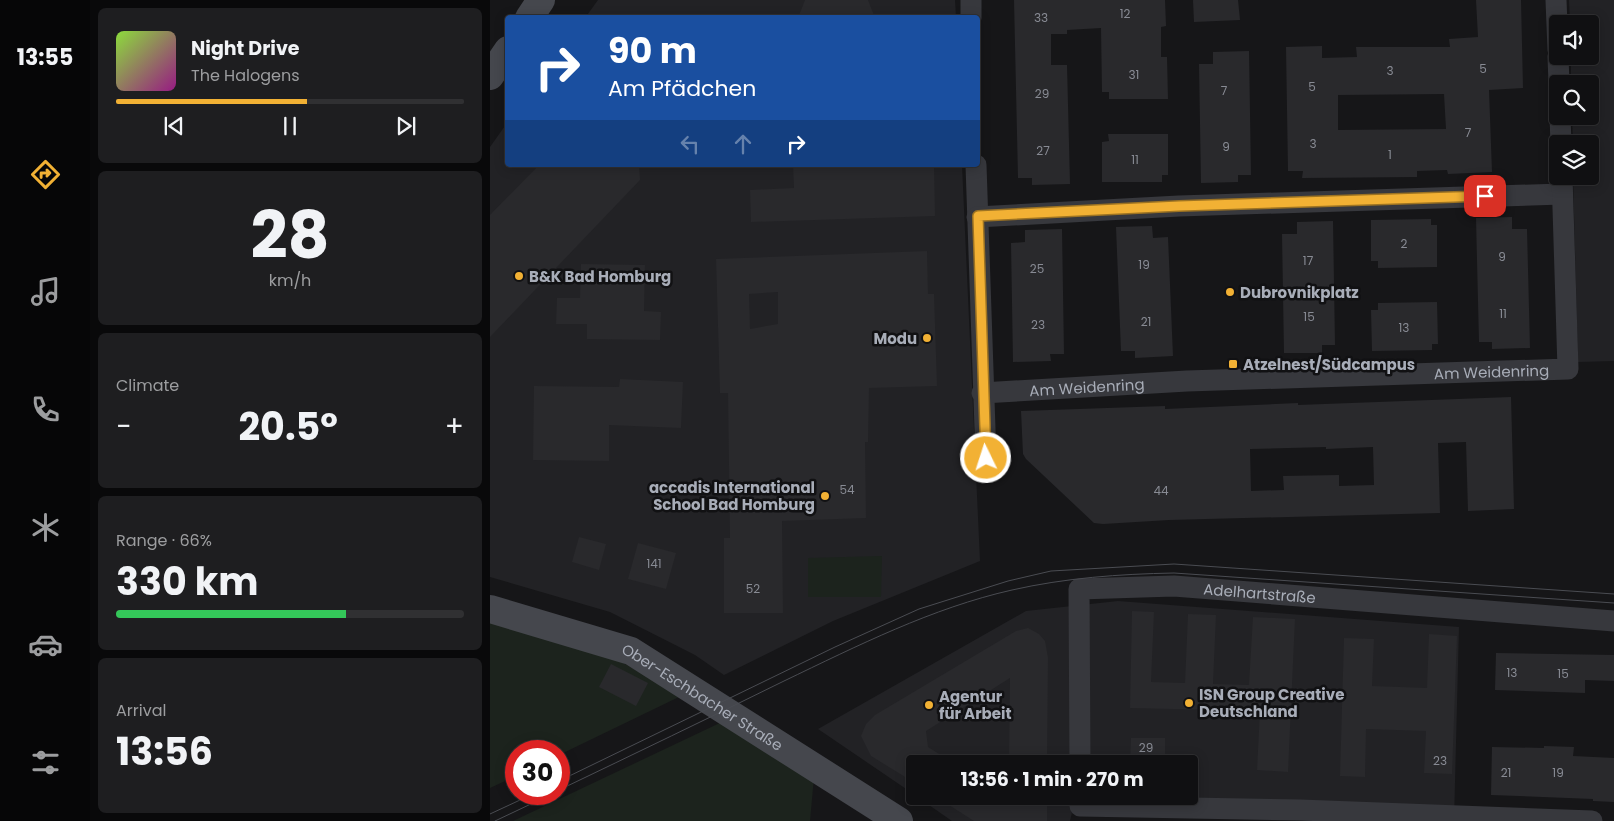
<!DOCTYPE html>
<html lang="en">
<head>
<meta charset="utf-8">
<style>
	:root { --surface:#101012; --page:#1e1e20; --text:#f1f3f6; --muted:#9c9d9f; --line:#303032; --accent:#f2b134 }
	body { margin:0; font-family:Poppins,sans-serif; background:var(--page); color:var(--text); height:100vh; display:flex; flex-direction:column; font-size:19px; white-space:nowrap }
	* { box-sizing:border-box; margin:0 }
	p { font-size:16px; color:var(--muted) }
	.icon { flex:none; width:28px; height:28px; fill:none; stroke:currentColor; stroke-width:2; stroke-linecap:round; stroke-linejoin:round }
	.map { position:relative; flex:1; overflow:hidden }
	.details { display:flex; flex-direction:column; gap:8px; padding:8px; background:#09090a; width:400px }
	.details>* { flex:none }
	.top-card { position:absolute; left:15px; top:15px; width:475px; height:152px; border-radius:5px; box-shadow:0 2px 12px #0003,0 0 0 1px var(--line); background:#1a4fa0; color:#fff; overflow:hidden }
	.fabs { position:absolute; left:1059px; top:15px; display:grid; gap:10px }
	.fabs a { display:grid; place-items:center; width:50px; height:50px; border-radius:5px; background:var(--surface); box-shadow:0 2px 12px #0003,0 0 0 1px var(--line); font-size:25px }
	.speed { position:absolute; left:15px; top:740px; display:flex; gap:10px; font-size:25px; font-weight:700; text-align:center }
	.speed>* { display:grid; place-content:center; width:65px; height:65px; border-radius:50%; background:var(--surface); box-shadow:0 2px 12px #0003,0 0 0 1px var(--line); line-height:1 }
	.speed .limit { border:8px solid #d22; background:#fff; color:#111 }
	.pin { position:absolute; display:grid; place-items:center; width:42px; height:42px; color:#fff; margin:-21px; border-radius:10px; box-shadow:0 2px 8px #0006 }
	.me { position:absolute; width:55px; margin:-28px; rotate:356deg; stroke-linejoin:round; filter:drop-shadow(0 0 4px #0008) }
	.turn { display:flex; align-items:center; gap:18px; height:105px; padding:0 20px; font-size:22px }
	.turn .icon { width:65px; height:65px; stroke-width:2.5 }
	.turn b { display:block; font-size:35px; line-height:42px }
	.lanes { display:flex; align-items:center; height:48px; padding:0 20px; background:#0003; justify-content:center; gap:25px; direction:ltr }
	.lanes .off { opacity:.35 }
	.big { font-size:38px; font-weight:700; line-height:1.1 }
	.details .card { flex:1; display:flex; flex-direction:column; justify-content:center; gap:8px; min-width:0; padding:0 18px; border-radius:8px; background:var(--page) }
	.details .dial { align-items:center; gap:0 }
	.dial b { font-size:65px; line-height:1 }
	.song { display:flex; align-items:center; gap:15px }
	.cover { width:60px; height:60px; border-radius:8px; background:linear-gradient(135deg,hsl(90 70% 55%),hsl(310 70% 35%)) }
	.played { height:5px; border-radius:2px; background:linear-gradient(90deg,var(--accent) 55%,var(--line) 55%) }
	.keys { display:flex; justify-content:space-around; direction:ltr }
	.heat { display:flex; justify-content:space-between; align-items:center; font-size:28px; direction:ltr }
	.charge { height:8px; border-radius:4px; background:linear-gradient(90deg,#34c759 66%,var(--line) 0) }
	.trip { position:absolute; left:416px; top:755px; width:292px; height:50px; border-radius:5px; background:var(--surface); box-shadow:0 2px 12px #0003,0 0 0 1px var(--line); font-weight:700; line-height:50px; text-align:center }
	main { display:flex; flex:1; min-height:0 }
	.dock { display:flex; flex-direction:column; width:90px; justify-content:space-around; align-items:center; background:#060607; color:var(--muted) }
	.dock .icon { width:35px; height:35px }
	.dock .active { color:var(--accent) }
	.dock b { font-size:22px; color:var(--text) }
	.map>svg:first-child { display:block }
</style>
</head>
<body>
<main>
<nav class="dock">
<b>13:55</b>
<svg class="icon active" aria-label="directions" viewBox="0 0 24 24"><path d="M12 3l9 9-9 9-9-9zM9 14v-3h6M13 9l2 2-2 2"/></svg>
<svg class="icon" aria-label="music" viewBox="0 0 24 24"><path d="M9 18V5l10-2v13"/><circle cx="6" cy="18" r="3"/><circle cx="16" cy="16" r="3"/></svg>
<svg class="icon" aria-label="phone" viewBox="0 0 24 24"><path d="M5 4h4l2 5-3 2q2 4 5 5l2-3 5 2v4C11 20 4 13 5 4z"/></svg>
<svg class="icon" aria-label="climate" viewBox="0 0 24 24"><path d="M12 3v18M4 7l16 10M4 17L20 7"/></svg>
<svg class="icon" aria-label="car" viewBox="0 0 24 24"><path d="M5 17H2v-5l4-1 3-4h7l3 4 3 1v5h-3M9 17h6M6 11h13"/><circle cx="7" cy="17" r="2"/><circle cx="17" cy="17" r="2"/></svg>
<svg class="icon" aria-label="filters" viewBox="0 0 24 24"><path d="M4 7h16M4 17h16"/><circle cx="9" cy="7" r="2"/><circle cx="15" cy="17" r="2"/></svg>
</nav>
<section class="details">
<div class="card">
<div class="song"><i class="cover"></i><div><b>Night Drive</b><p>The Halogens</p></div></div>
<div class="played"></div>
<div class="keys"><svg class="icon" aria-label="previous" viewBox="0 0 24 24"><path d="M18 5L8 12l10 7zM5 5v14"/></svg><svg class="icon" aria-label="pause" viewBox="0 0 24 24"><path d="M8 5v14M16 5v14"/></svg><svg class="icon" aria-label="next" viewBox="0 0 24 24"><path d="M6 5l10 7-10 7zM19 5v14"/></svg></div>
</div>
<div class="card dial"><b>28</b><p>km/h</p></div>
<div class="card"><p>Climate</p>
<div class="heat"><a>−</a><b class="big">20.5°</b><a>+</a></div>
</div>
<div class="card"><p>Range · 66%</p><b class="big">330 km</b><div class="charge"></div></div>
<div class="card"><p>Arrival</p><b class="big">13:56</b></div>
</section>
<div class="map">
<svg width="1124" height="821" viewBox="0 0 1124 821">
	<rect width="100%" height="100%" fill="#161618"/>
	<g fill="#222225">
		<path d="M108,0H465L466,17L95,18Z"/>
		<path d="M1079,0H1124V361L1088,362L1083,176H1100V144H1083L1082,116H1100V84H1081V56H1100V24H1080Z"/>
		<path d="M17,123L18,165H472L490,561L343,621L234,675L205,655L120,612L0,577V147Z"/>
		<path d="M628,601L969,627L964,821L583,808L580,821H462L426,796H700V764H425V795L328,729L536,611Z"/>
	</g>
	<g fill="#1c231d">
		<path d="M392,556L391,597H318V558Z"/>
		<path d="M0,621L123,657L191,696L69,755V751H26V776L0,788Z"/>
		<path d="M234,721L324,777L320,821H23Z"/>
	</g>
	<g fill="#29292c" fill-rule="evenodd">
		<path d="M315,0H378L385,18H308Z"/>
		<path d="M524,0H675L676,26L671,27V57H677L678,99H619V92H612L611,28L577,30V34H561V65H577L580,184L542,185V178H528Z"/>
		<path d="M703,0H748L750,20L704,22Z"/>
		<path d="M986,0H1031L1033,88L999,90L1002,172L958,174L957,170L927,171V177L812,178L813,171H798L796,47L832,46V58L867,57L866,47H960L959,39L988,37ZM954,94L956,129L848,130V95Z"/>
		<path d="M759,51L761,175H748V182L711,183L709,64H723V52Z"/>
		<path d="M618,134H678V175H672V182H612V142L619,141Z"/>
		<path d="M49,165H149L150,180L0,337V215Z"/>
		<path d="M303,165H444L445,216L261,222L260,190L304,188Z"/>
		<path d="M1022,217V229H1037L1040,348L1002,349V342H989L986,218Z"/>
		<path d="M941,219V225H947V267L888,268V261H881V220Z"/>
		<path d="M843,221L845,345H832V353H794L792,234H807V222Z"/>
		<path d="M662,226L663,238L678,237L683,356L645,358V351H631L626,227Z"/>
		<path d="M572,229L574,354H560L561,361L523,362L521,243L535,242V230Z"/>
		<path d="M437,251L438,294H444L447,386L379,388L378,442H375L376,518L292,521L293,613H234V538H240L238,393H230L226,259ZM288,292V324L260,329L259,294Z"/>
		<path d="M91,264L155,265L154,311L171,312L170,340L97,339V324H66L67,298H90Z"/>
		<path d="M947,302L948,344H942V350L882,351L881,310H888V303Z"/>
		<path d="M130,379L193,382L191,428L119,425V461L43,460L44,386L129,387Z"/>
		<path d="M1021,397L1024,509L978,511L976,442L948,443L950,513L679,520L613,524L604,523L536,459L533,454L531,411L675,406V409L808,403V405ZM836,447V449L883,447L884,485L849,486V475L793,476L794,490L761,491L760,449Z"/>
		<path d="M89,537L116,544L109,570L82,562Z"/>
		<path d="M148,543L186,553L176,589L138,579Z"/>
		<path d="M642,611L664,612L661,682L695,683L698,614L726,615L723,684L759,685L763,617L805,619L798,772L767,770L770,711L640,708Z"/>
		<path d="M538,628L549,634L555,641L558,658L557,764H519L520,678L436,731L438,747L465,764H425V783L381,756L371,736L376,724L385,715L526,631Z"/>
		<path d="M939,634L967,636L962,774L934,773L936,731L876,729L875,777L850,776L854,638L884,639L882,686L937,688Z"/>
		<path d="M1006,653L1124,655V681L1095,680V693L1005,690Z"/>
		<path d="M121,664L158,683L146,706L109,687Z"/>
		<path d="M641,738H675V764H640Z"/>
		<path d="M1054,746L1084,747L1083,756L1124,758V802L1103,801V799L1001,795L1002,747L1054,748Z"/>
		<path d="M445,796H557V821H484Z"/>
	</g>
	<g fill="none" stroke-linecap="round" stroke-linejoin="round">
		<g stroke="#37383d" stroke-width="21">
			<path d="M481,0V18"/>
			<path d="M1066,0L1068,50"/>
			<path d="M1068,56L1069,84"/>
			<path d="M1070,116L1071,144"/>
			<path d="M486,165L496,458"/>
			<path d="M487,217L689,206L1072,194"/>
			<path id="s1" d="M492,393L697,381L1078,369L1072,176"/>
			<path id="s2" d="M590,764L589,589L684,586L1124,621"/>
			<path d="M590,806L810,810L1102,821"/>
		</g>
		<g stroke="#45474d" stroke-width="28">
			<path d="M39,18L51,0"/>
			<path d="M0,76L18,50"/>
			<path id="s3" d="M0,609L141,651L409,821"/>
		</g>
		<g stroke="#4a4c52" stroke-width="1">
			<path d="M69,781L345,647L429,609L518,581L561,571L684,564L1124,594"/>
			<path d="M69,790C144,754 219,718 294,681C367,646 442,608 522,590C575,578 629,574 684,573L1124,603"/>
			<path d="M0,814L43,794"/>
			<path d="M5,821L62,794"/>
		</g>
	</g>
	<g fill="none" stroke-linecap="round" stroke-linejoin="round">
		<g stroke="#9d7322" stroke-width="12">
			<path id="route" d="M496,458L488,216L689,206L995,196"/>
		</g>
		<use href="#route" stroke="#f2b134" stroke-width="9"/>
	</g>
	<g fill="#f2b134" stroke="#111113" stroke-width="2">
		<circle cx="29" cy="276" r="5"/>
		<circle cx="740" cy="292" r="5"/>
		<circle cx="437" cy="338" r="5"/>
		<rect x="738" y="359" width="10" height="10" rx="2.5"/>
		<circle cx="335" cy="496" r="5"/>
		<circle cx="699" cy="703" r="5"/>
		<circle cx="439" cy="705" r="5"/>
	</g>
	<g text-anchor="middle" dominant-baseline="central" stroke-width="5" stroke-linejoin="round" paint-order="stroke">
		<g font-size="12" fill="#888b94">
			<text x="635" y="13">12</text>
			<text x="551" y="17">33</text>
			<text x="993" y="68">5</text>
			<text x="900" y="70">3</text>
			<text x="644" y="74">31</text>
			<text x="822" y="86">5</text>
			<text x="734" y="90">7</text>
			<text x="552" y="93">29</text>
			<text x="978" y="132">7</text>
			<text x="823" y="143">3</text>
			<text x="736" y="146">9</text>
			<text x="553" y="150">27</text>
			<text x="900" y="154">1</text>
			<text x="645" y="159">11</text>
			<text x="914" y="243">2</text>
			<text x="1012" y="256">9</text>
			<text x="818" y="260">17</text>
			<text x="654" y="264">19</text>
			<text x="547" y="268">25</text>
			<text x="1013" y="313">11</text>
			<text x="819" y="316">15</text>
			<text x="656" y="321">21</text>
			<text x="548" y="324">23</text>
			<text x="914" y="327">13</text>
			<text x="357" y="489">54</text>
			<text x="671" y="490">44</text>
			<text x="164" y="563">141</text>
			<text x="263" y="588">52</text>
			<text x="1022" y="672">13</text>
			<text x="1073" y="673">15</text>
			<text x="656" y="747">29</text>
			<text x="950" y="760">23</text>
			<text x="1016" y="772">21</text>
			<text x="1068" y="772">19</text>
		</g>
		<g font-size="15" font-weight="bold" fill="#a8adb8" stroke="#111113" text-anchor="start">
			<text x="39" y="276">B&amp;K Bad Homburg</text>
			<text x="750" y="292">Dubrovnikplatz</text>
			<text x="427" y="338" text-anchor="end">Modu</text>
			<text x="753" y="364">Atzelnest/Südcampus</text>
			<text x="325" y="487" text-anchor="end">accadis International<tspan x="325" dy="17">School Bad Homburg</tspan></text>
			<text x="709" y="694">ISN Group Creative<tspan x="709" dy="17">Deutschland</tspan></text>
			<text x="449" y="696">Agentur<tspan x="449" dy="17">für Arbeit</tspan></text>
		</g>
		<g font-size="15" fill="#a8adb8" stroke="#111113">
			<text stroke="none"><textPath href="#s1" startOffset="510">Am Weidenring</textPath></text>
			<text stroke="none"><textPath href="#s1" startOffset="105">Am Weidenring</textPath></text>
			<text stroke="none"><textPath href="#s2" startOffset="356">Adelhartstraße</textPath></text>
			<text stroke="none"><textPath href="#s3" startOffset="232">Ober-Eschbacher Straße</textPath></text>
		</g>
	</g>
</svg>
<div class="fabs">
<a><svg class="icon" aria-label="sound" viewBox="0 0 24 24"><path d="M4 9h4l5-4v14l-5-4H4zM17 9q2 3 0 6"/></svg></a>
<a><svg class="icon" aria-label="search" viewBox="0 0 24 24"><circle cx="10" cy="10" r="6"/><path d="M15 15l6 6"/></svg></a>
<a><svg class="icon" aria-label="layers" viewBox="0 0 24 24"><path d="M12 4l9 5-9 5-9-5zM3 14l9 5 9-5"/></svg></a>
</div>
<div class="speed"><div class="limit">30</div></div>
<div class="pin" style="left:995px;top:196px;background:#d93025"><svg class="icon" aria-label="arrive" viewBox="0 0 24 24"><path d="M6 21V4h12l-3 4 3 4H6"/></svg></div>
<svg class="me" style="left:496px;top:458px" viewBox="-20 -20 40 40"><circle r="17" fill="#f2b134" stroke="#fff" stroke-width="3"/><path d="M0-11L8 9 0 5-8 9z" fill="#fff"/></svg>
<div class="trip">13:56 · 1 min · 270 m</div>
<div class="top-card">
<div class="turn"><svg class="icon" aria-label="right" viewBox="0 0 24 24"><path d="M7 20v-9h11M14 6l5 5-5 5"/></svg><div><b>90 m</b>Am Pfädchen</div></div>
<div class="lanes"><svg class="icon off" aria-label="left" viewBox="0 0 24 24"><path d="M17 20v-9H6M10 6l-5 5 5 5"/></svg><svg class="icon off" aria-label="ahead" viewBox="0 0 24 24"><path d="M12 20V5M6 11l6-6 6 6"/></svg><svg class="icon" aria-label="right" viewBox="0 0 24 24"><path d="M7 20v-9h11M14 6l5 5-5 5"/></svg></div>
</div>
</div>
</main>
</body>
</html>
